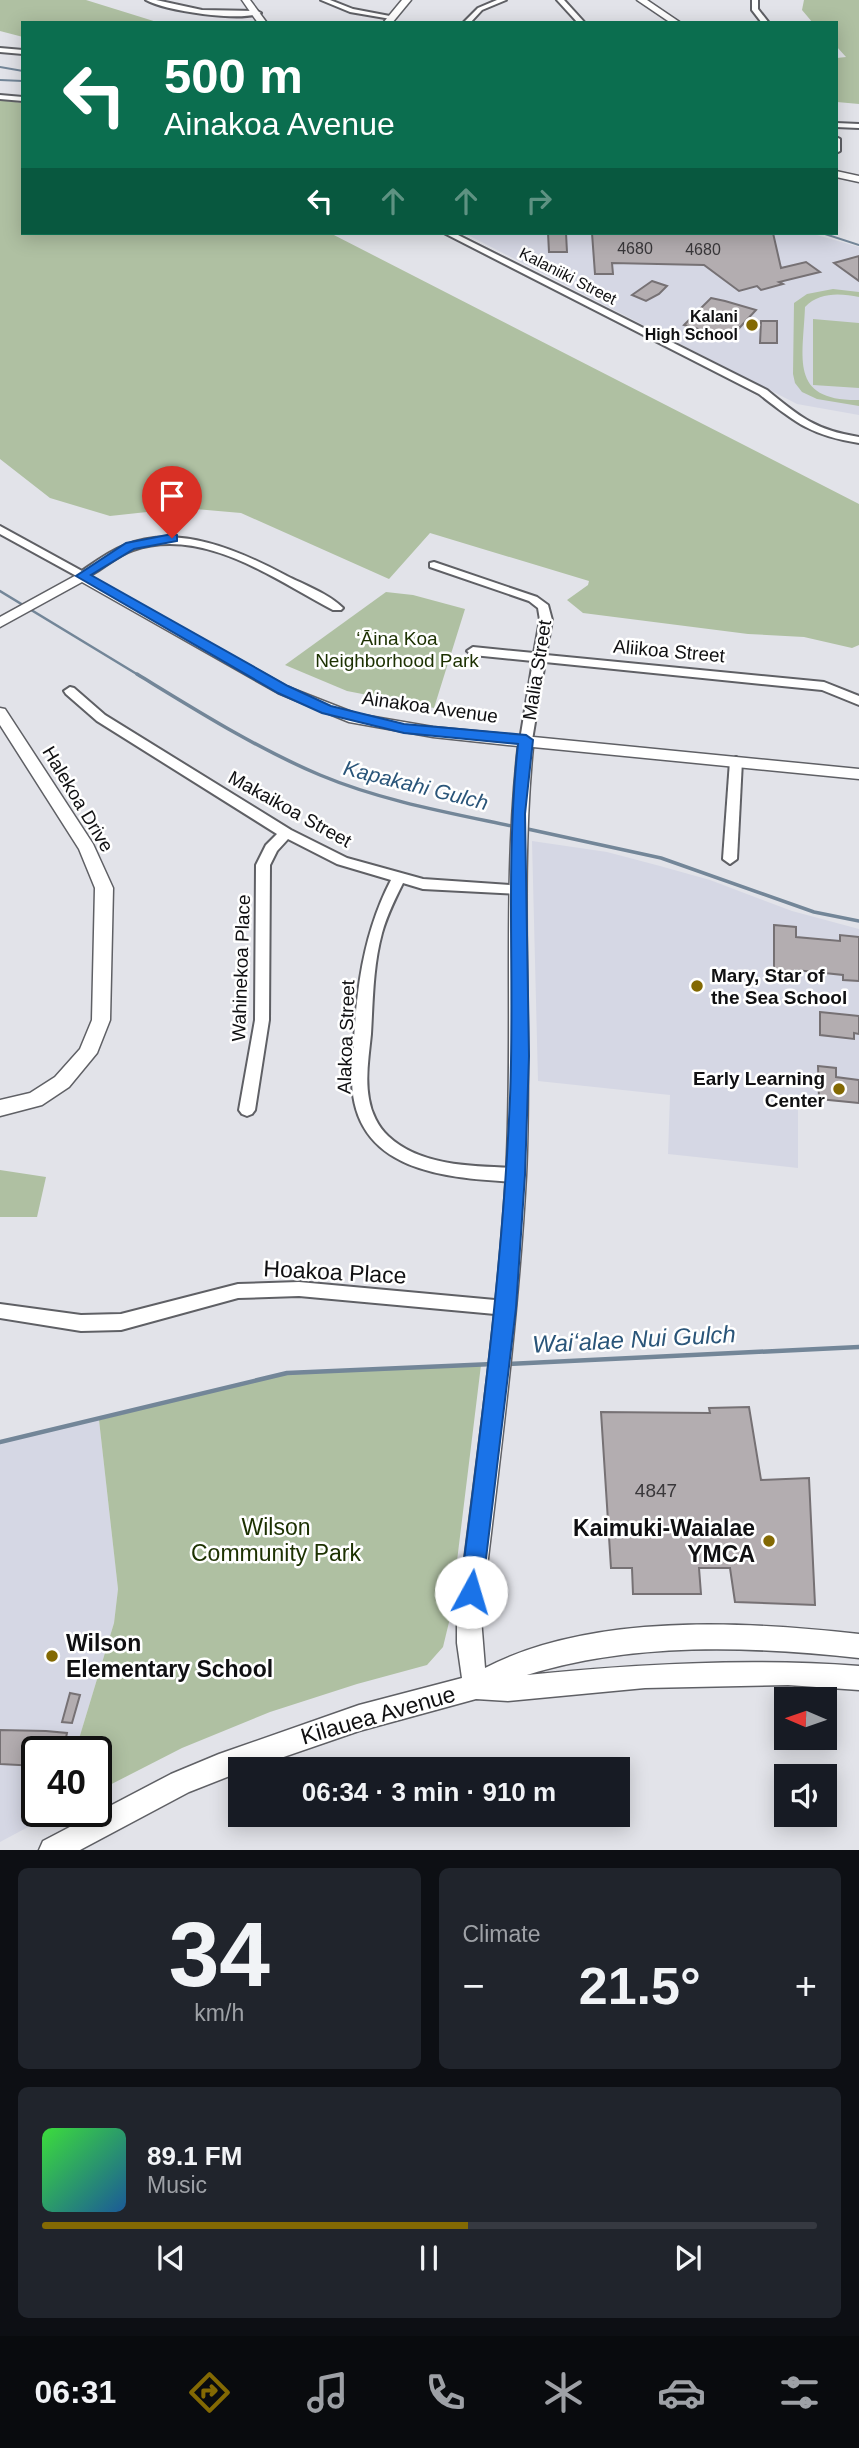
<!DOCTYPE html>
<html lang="en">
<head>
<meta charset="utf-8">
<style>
	:root { --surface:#171b24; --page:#20242c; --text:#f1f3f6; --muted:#9ea1a6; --line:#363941; --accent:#836903 }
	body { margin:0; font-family:Helvetica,sans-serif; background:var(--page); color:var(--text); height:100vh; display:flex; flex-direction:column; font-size:26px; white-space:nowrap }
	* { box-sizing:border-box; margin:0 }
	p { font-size:23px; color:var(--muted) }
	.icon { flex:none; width:38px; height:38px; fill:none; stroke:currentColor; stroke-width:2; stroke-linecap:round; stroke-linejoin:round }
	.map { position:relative; height:1850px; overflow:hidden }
	.details { display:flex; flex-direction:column; gap:18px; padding:18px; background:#0d0f14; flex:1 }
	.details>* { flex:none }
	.hud { position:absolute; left:21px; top:21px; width:817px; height:214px; border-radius:0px; box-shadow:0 4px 18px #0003; background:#0b6e4f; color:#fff; overflow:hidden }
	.needle { width:46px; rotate:272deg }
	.tools { position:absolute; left:774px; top:1687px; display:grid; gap:14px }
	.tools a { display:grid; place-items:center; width:63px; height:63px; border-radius:0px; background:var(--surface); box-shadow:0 4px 18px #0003; font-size:35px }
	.speed { position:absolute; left:21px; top:1736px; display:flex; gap:14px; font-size:35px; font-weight:700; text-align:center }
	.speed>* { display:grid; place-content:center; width:91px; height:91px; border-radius:50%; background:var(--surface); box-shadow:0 4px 18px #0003; line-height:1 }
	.speed .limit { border:4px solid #111; border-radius:10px; background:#fff; color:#111 }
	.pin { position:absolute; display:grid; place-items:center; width:60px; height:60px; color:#fff; margin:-72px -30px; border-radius:50% 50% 50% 0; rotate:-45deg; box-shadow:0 0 7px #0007 }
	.pin .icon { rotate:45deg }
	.me { position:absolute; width:77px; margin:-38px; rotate:6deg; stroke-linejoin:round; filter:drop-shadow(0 0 5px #0008) }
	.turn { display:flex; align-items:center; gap:24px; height:147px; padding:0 28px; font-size:32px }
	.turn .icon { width:91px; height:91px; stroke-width:2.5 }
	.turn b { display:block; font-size:49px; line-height:60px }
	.lanes { display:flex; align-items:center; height:66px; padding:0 28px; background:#0003; justify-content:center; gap:35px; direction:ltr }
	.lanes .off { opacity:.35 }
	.big { font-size:52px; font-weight:800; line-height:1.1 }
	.details .card { flex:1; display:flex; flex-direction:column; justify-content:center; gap:10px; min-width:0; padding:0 24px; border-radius:10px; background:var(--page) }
	.details .dial { align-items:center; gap:0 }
	.dial b { font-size:91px; line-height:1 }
	.song { display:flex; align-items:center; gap:21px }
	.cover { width:84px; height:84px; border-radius:10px; background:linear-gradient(135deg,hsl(120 70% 55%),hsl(210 70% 35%)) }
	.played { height:7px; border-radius:4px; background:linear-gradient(90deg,var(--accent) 55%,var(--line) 55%) }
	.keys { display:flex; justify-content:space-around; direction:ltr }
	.heat { display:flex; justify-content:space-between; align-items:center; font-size:38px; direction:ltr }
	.details .tiles { flex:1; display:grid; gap:18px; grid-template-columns:1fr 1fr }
	.card:last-child { grid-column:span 2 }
	.trip { position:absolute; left:228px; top:1757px; width:402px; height:70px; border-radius:0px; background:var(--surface); box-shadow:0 4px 18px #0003; font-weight:800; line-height:70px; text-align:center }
	.menu { display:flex; height:112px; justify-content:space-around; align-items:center; background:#090b0e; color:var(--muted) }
	.menu .icon { width:49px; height:49px }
	.menu .on { color:var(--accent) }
	.menu b { font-size:32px; color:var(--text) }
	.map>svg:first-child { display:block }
</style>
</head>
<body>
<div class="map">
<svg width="859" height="1850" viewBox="0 0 859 1850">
	<rect width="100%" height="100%" fill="#e2e3e9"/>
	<g fill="#d5d7e4">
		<path d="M464,233H810L859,247V415L797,404Z"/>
		<path d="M532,841L607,852L660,866L710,880L792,911L859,929V1104L798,1096V1168L668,1154L670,1095L538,1081Z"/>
		<path d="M99,1420L118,1589L114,1623L75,1752H37V1811H58L0,1842V1442Z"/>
	</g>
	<g fill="#afc0a2">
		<path d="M0,0H86L160,23H23V37L0,31Z"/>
		<path d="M804,0H859V104L837,102V58L846,57L837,47L836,23H813L802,10Z"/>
		<path d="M0,100L23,103V233H330L859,504V645L852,648L804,637L748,634L583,613L567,600L588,585L589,581L430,533L389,579L241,513L184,508L110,516L50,498L0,459Z"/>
		<path d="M833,289L859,292V297C840,293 819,292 805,307C803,359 789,401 859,400V406L817,399L802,392L795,383L793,374L794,303L807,294Z"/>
		<path d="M813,319L859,323V388L813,385Z"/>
		<path d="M386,592L413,595L465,609L434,708L347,691L285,665Z"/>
		<path d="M0,1170L46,1177L37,1217H0Z"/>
		<path d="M481,1365L450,1618L443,1647L427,1665L357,1684L270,1712L182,1748L96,1792V1752H75L114,1623L118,1589L99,1420L287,1373Z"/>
	</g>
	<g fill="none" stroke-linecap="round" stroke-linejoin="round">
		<g stroke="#738698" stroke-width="2">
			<path d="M0,67L23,71"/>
			<path d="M0,80L23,81"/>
			<path d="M822,233L859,245"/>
		</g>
		<path stroke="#738698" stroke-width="2.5" d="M0,591L140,676"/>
		<g stroke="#738698" stroke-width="3.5">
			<path d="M137,674C196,710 256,748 320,775C382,801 450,813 516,827"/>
			<path d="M523,828L661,858L814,912L859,921"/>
		</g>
		<g stroke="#738698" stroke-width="4.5">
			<path d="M508,1364L859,1347"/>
			<path d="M0,1442L287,1373L493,1364"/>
		</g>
	</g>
	<g fill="#b3adb0" stroke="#767174" stroke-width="2">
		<path d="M548,233H566L567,252H549Z"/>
		<path d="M592,233H773L781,268L806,262L820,272L779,282L783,284L761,290L757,286L739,291L704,265L612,263L613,274H595Z"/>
		<path d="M859,256V281L834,263Z"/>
		<path d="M652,281L667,286L659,294L646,301L632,295Z"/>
		<path d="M711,298L725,301L756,310L730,338L684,325Z"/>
		<path d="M761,321H777V343H760Z"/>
		<path d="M774,925L796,927V937L840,941V935L859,937V981L843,980V975L796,970V980L774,978Z"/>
		<path d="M820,1012L859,1016V1034L854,1033V1039L820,1035Z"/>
		<path d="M818,1066L836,1068V1077L859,1080V1103L819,1099Z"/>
		<path d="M749,1407L761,1480L809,1478L815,1605L735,1602L730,1568H699L701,1594H633L632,1568H611L601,1412L710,1413L709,1408Z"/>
		<path d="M70,1693L80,1695L72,1723L62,1722Z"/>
		<path d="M0,1730L46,1731L67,1733L63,1752H37V1766L0,1764Z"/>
	</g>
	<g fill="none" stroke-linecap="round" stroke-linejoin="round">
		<g stroke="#5f6065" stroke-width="4">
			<g id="minor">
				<path d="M146,0H156L202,10L257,11L261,13C240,22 166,11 146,0Z"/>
				<path d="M321,0H330L353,9L395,17L391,19L350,12Z"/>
				<path d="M497,0H506L482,10L470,23H463L478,8Z"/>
				<path d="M557,0H564L585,23H578Z"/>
				<path d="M752,0H758V9L769,23H762L752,10Z"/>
				<path d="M0,48L23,50V54L0,52Z"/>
				<path d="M0,95L23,97V101L0,99Z"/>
				<path d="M836,123L859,124V128L836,127Z"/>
				<path d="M836,137L840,139V151L836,153Z"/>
				<path d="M444,233H454L767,390C800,417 815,430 859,437V443C812,436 796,423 759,394Z"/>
				<path d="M0,526L82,571C95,562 108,552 123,546C178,523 238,550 287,576C305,585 329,594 343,608L341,610H333C274,579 203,526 133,550C114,556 100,573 82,579L0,534Z"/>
				<path d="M434,562L537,597L548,605L552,620L546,655L824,682L859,696V705L822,690L545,662L532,740L530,743H522L520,740L533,661L473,655L467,651L473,647L534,653L540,620L538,608L529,601L430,567V563Z"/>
				<path d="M70,687L74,688L105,715L291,830L347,858L423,879L524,886L526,889L519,894L423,889L403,883C395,899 387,915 382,933C373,966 373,1000 371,1034C369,1055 365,1078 369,1099C371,1112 378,1127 388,1136C421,1167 474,1166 516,1168L522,1170L524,1175L522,1180L516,1182C446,1178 354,1172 352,1081C355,1009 358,944 391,880L337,864L288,839L277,851L270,865L269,1020L255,1110L252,1114L247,1116L242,1114L239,1110L255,1020L256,865L266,845L277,834L97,721L66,694L64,691Z"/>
				<path d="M736,757L742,761L737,859L730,864L723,859L730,761Z"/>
				<path d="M299,1282L506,1301L512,1303L514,1308L512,1313L506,1315L299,1296L238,1298L121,1330L81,1331L0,1318V1304L81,1315L121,1314L238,1284Z"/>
			</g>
		</g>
		<g stroke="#5f6065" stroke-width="3">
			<g id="tertiary">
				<path d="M242,0H250L267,23H258Z"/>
				<path d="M402,0H411L392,23H383Z"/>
				<path d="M637,0H647L681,23H671Z"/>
				<path d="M836,171L859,176V182L836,177Z"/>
				<path d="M82,572L288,687L357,714L433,727L859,769V779L533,747C519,889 533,1033 526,1176C518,1324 498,1471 481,1618L485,1668C591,1613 743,1621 859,1634V1658C750,1646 633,1642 527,1675C638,1664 748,1658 859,1666V1690L788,1685L645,1688L508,1701L476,1699L359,1731L249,1769H240V1772L189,1792L80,1850H39L43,1841L171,1774L219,1754L359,1705L462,1678L457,1643V1618C475,1471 497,1323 506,1175C514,1032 502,888 518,746L433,737L349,722L278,693L82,582L0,627V617Z"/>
				<path d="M0,708L5,709L93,844L113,888L110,1020L97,1053L69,1087L42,1105L0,1116V1100L30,1093L55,1077L80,1049L92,1020L95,888L79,849L0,725Z"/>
			</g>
		</g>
		<use href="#minor" fill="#fff" fill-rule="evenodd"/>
		<use href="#tertiary" fill="#fff" fill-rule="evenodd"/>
	</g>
	<path fill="#1a73e8" stroke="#114b97" stroke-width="2" d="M172,534L177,535V541L134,549L91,575L288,686L331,706L404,724L526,735L533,740L525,814L529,1056L525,1175L516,1308L482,1592L479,1599L471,1603L464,1599L460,1592C481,1427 503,1264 510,1098C515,980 505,862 518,744L404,733L322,713L278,693L76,576L126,543Z"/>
	<g fill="#836903" stroke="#fff" stroke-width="2.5">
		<circle cx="752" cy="325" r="7"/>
		<circle cx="697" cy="986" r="7"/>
		<circle cx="839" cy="1089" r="7"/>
		<circle cx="769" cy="1541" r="7"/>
		<circle cx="52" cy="1656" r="7"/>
	</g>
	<g text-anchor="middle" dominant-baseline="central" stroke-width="5" stroke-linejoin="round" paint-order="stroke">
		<g font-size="16" fill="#39373a">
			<text x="635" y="248">4680</text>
			<text x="703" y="249">4680</text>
		</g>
		<g font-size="16" fill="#101012" stroke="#fff">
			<text transform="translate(568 276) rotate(27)">Kalaniiki Street</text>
		</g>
		<g font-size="16" font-weight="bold" fill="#101012" stroke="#fff" text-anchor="end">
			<text x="738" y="316">Kalani<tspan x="738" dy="18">High School</tspan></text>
		</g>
		<g font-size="19" fill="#1c3101" stroke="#fff">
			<text x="397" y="638">‘Āina Koa<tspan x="397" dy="22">Neighborhood Park</tspan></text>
		</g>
		<g font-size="19" fill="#101012" stroke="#fff">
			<text transform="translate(669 651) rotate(5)">Aliikoa Street</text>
			<text transform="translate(537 670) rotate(-81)">Malia Street</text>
			<text transform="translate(430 707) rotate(8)">Ainakoa Avenue</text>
			<text transform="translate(78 799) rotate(59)">Halekoa Drive</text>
			<text transform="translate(290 809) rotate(29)">Makaikoa Street</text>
			<text transform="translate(241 968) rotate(-88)">Wahinekoa Place</text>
			<text transform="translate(346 1037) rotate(-88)">Alakoa Street</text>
		</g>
		<g font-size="19" font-weight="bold" fill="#101012" stroke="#fff" text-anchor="start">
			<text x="711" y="975">Mary, Star of<tspan x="711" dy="22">the Sea School</tspan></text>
			<text x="825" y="1078" text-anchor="end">Early Learning<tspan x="825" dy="22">Center</tspan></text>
		</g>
		<g font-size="19" fill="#39373a">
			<text x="656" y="1490">4847</text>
		</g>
		<g font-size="21" font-style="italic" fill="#2a5579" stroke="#fff">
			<text transform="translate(416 785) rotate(14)">Kapakahi Gulch</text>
		</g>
		<g font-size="23" fill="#101012" stroke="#fff">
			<text transform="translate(335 1272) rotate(3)">Hoakoa Place</text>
			<text transform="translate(378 1715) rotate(-16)">Kilauea Avenue</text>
		</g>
		<g font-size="23" fill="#1c3101" stroke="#fff">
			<text x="276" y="1527">Wilson<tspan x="276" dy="26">Community Park</tspan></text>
		</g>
		<g font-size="23" font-weight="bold" fill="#101012" stroke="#fff" text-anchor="end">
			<text x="755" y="1528">Kaimuki-Waialae<tspan x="755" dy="26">YMCA</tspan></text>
			<text x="66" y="1643" text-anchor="start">Wilson<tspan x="66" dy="26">Elementary School</tspan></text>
		</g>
		<g font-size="24" font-style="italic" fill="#2a5579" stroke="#fff">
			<text transform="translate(634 1339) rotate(-3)">Waiʻalae Nui Gulch</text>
		</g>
	</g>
</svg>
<div class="tools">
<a><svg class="needle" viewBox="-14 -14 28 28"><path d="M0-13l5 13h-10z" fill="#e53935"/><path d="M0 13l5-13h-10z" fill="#9ea1a6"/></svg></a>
<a><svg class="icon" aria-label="sound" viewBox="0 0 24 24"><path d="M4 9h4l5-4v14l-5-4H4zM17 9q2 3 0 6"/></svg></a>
</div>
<div class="speed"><div class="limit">40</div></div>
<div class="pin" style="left:172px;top:538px;background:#d93025"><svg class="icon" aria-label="arrive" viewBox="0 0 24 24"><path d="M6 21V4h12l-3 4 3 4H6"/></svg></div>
<svg class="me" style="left:471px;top:1592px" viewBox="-20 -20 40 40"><circle r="19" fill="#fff"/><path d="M0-13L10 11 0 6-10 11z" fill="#1a73e8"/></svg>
<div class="trip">06:34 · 3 min · 910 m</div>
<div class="hud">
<div class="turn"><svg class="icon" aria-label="left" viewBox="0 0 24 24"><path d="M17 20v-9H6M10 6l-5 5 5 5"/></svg><div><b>500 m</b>Ainakoa Avenue</div></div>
<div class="lanes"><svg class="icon" aria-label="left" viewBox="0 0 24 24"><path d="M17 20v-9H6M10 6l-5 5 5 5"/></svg><svg class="icon off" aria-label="ahead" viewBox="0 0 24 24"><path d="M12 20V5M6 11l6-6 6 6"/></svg><svg class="icon off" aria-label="ahead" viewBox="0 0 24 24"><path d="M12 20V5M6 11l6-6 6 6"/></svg><svg class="icon off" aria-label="right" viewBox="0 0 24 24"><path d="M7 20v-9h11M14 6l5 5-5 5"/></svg></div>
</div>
</div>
<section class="details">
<div class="tiles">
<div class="card dial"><b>34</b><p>km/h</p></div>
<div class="card"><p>Climate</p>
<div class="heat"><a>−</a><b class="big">21.5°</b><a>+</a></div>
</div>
<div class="card">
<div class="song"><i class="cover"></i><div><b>89.1 FM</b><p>Music</p></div></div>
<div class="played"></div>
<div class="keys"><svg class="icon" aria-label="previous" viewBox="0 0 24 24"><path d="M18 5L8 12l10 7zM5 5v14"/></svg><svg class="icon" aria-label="pause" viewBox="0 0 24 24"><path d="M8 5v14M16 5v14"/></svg><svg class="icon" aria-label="next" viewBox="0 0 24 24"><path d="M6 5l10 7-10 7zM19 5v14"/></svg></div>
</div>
</div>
</section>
<nav class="menu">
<b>06:31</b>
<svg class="icon on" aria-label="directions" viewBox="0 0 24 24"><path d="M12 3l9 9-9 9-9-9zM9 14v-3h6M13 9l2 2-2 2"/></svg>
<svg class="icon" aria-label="music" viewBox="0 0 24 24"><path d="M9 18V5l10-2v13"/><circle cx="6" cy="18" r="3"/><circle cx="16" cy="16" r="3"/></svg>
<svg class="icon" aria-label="phone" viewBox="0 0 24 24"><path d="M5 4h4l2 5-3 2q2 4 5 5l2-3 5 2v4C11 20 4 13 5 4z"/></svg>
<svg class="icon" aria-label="climate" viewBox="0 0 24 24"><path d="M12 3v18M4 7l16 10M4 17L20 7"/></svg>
<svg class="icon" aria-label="car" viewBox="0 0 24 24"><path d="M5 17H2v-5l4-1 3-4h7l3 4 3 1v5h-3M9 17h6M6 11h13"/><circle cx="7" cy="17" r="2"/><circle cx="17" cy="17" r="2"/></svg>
<svg class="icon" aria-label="filters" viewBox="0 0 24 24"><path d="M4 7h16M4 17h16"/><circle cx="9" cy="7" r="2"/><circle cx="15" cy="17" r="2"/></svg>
</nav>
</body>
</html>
